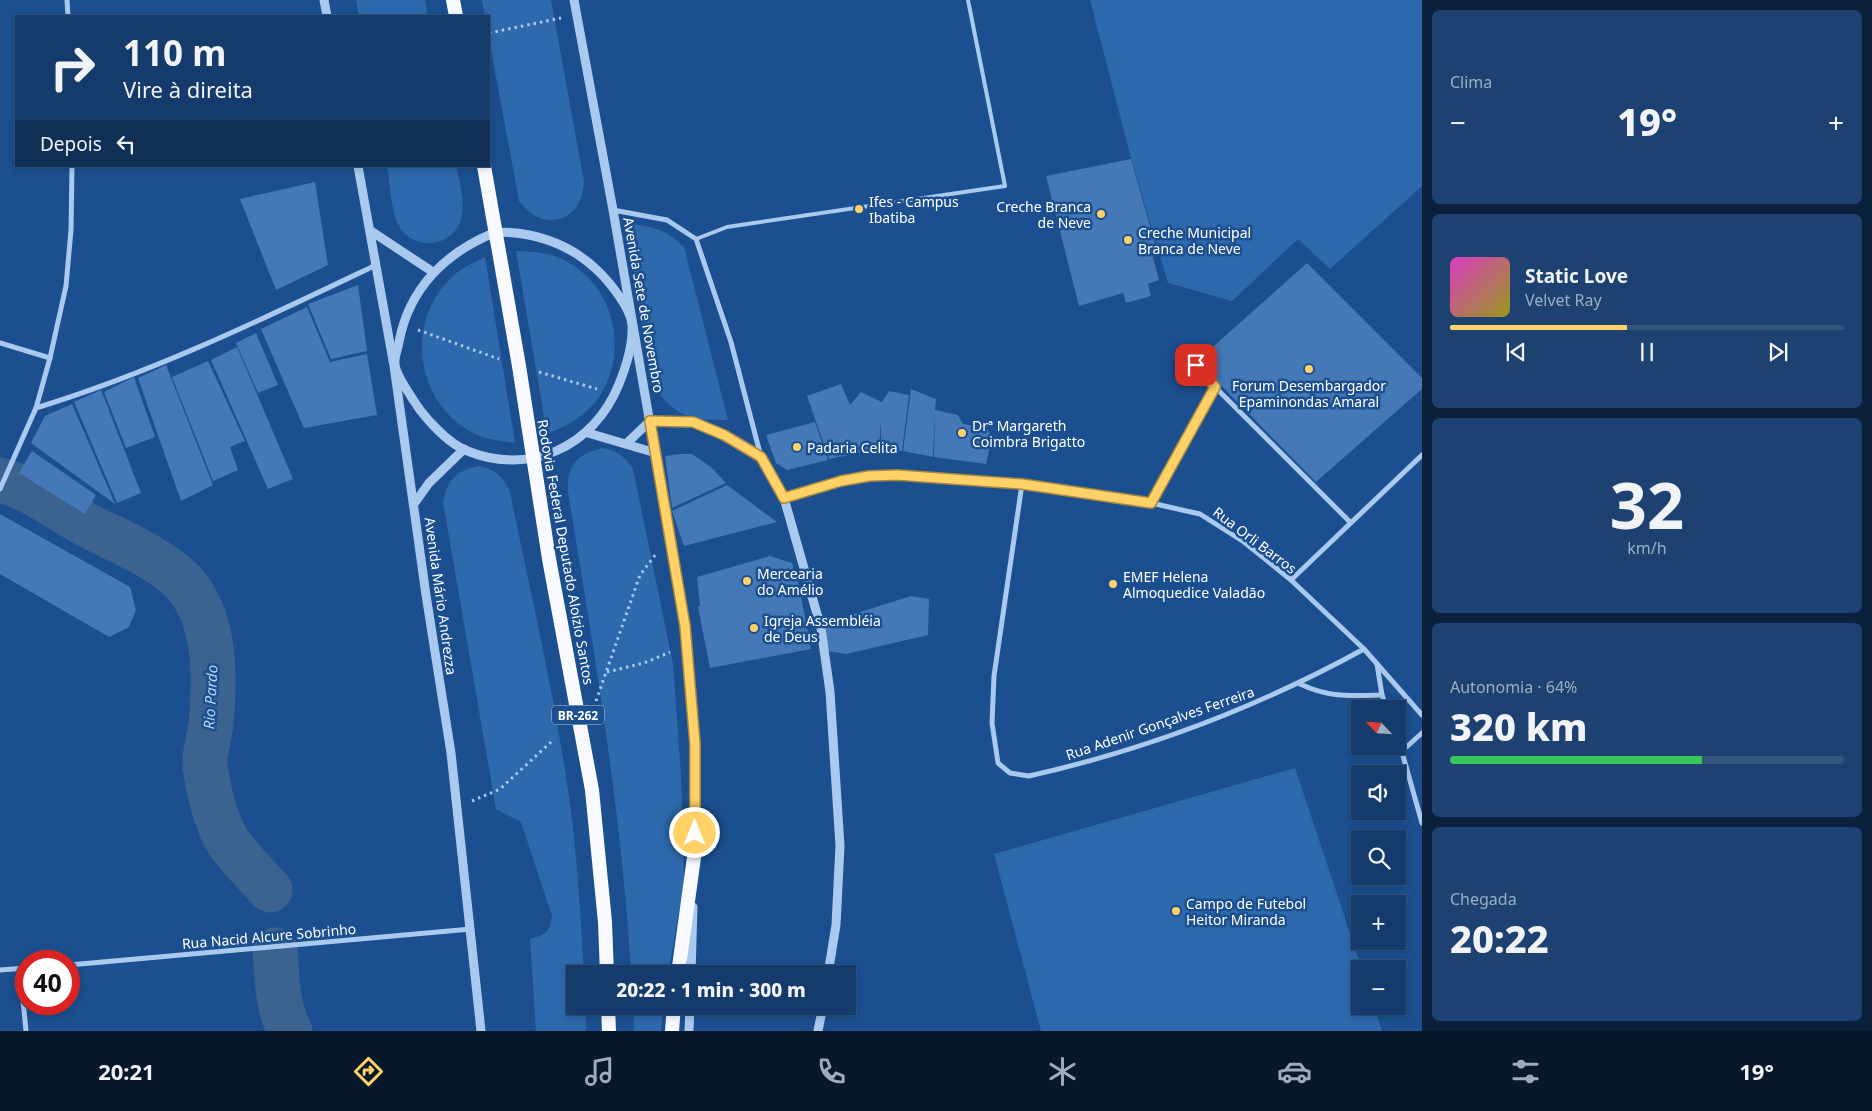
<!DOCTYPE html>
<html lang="pt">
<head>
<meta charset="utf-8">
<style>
	:root { --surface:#143b6b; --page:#1d4271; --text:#f1f3f6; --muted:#9dadc1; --line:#33557e; --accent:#ffd166 }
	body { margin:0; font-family:"Noto Sans",sans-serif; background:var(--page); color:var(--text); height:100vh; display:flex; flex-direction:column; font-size:19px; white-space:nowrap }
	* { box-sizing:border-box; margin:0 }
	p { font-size:16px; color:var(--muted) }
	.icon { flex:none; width:28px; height:28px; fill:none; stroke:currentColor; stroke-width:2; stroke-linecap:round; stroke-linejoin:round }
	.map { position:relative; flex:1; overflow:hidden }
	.details { display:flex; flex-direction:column; gap:10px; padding:10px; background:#0b203b; width:450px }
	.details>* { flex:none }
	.guide { position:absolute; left:15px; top:15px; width:475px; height:152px; border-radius:0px; box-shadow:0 2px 8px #0003,0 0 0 1px var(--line); background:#143b6b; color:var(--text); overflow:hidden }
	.needle { width:32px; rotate:295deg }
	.tools { position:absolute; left:1351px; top:700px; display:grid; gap:10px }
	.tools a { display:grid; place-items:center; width:55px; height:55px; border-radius:0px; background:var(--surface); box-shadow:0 2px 8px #0003,0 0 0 1px var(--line); font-size:25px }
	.speed { position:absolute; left:15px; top:950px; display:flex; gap:10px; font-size:25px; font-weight:700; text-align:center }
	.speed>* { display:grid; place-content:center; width:65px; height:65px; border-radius:50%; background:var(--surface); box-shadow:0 2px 8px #0003,0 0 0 1px var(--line); line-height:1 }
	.speed .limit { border:8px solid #d22; background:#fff; color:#111 }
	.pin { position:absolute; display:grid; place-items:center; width:42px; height:42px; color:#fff; margin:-21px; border-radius:10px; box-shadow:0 2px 8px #0006 }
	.me { position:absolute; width:55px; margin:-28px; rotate:0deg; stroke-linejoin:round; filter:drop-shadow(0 0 4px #0008) }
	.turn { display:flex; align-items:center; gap:18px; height:105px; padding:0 25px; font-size:22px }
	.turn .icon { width:65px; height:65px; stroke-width:2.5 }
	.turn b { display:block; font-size:35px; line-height:42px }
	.then { display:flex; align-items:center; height:48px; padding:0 25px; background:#0003; gap:10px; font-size:19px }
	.big { font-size:38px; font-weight:800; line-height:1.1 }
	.details .widget { flex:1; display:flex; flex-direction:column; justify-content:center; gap:8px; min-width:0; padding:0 18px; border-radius:8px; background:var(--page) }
	.details .dial { align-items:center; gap:0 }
	.dial b { font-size:65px; line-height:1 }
	.song { display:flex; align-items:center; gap:15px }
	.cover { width:60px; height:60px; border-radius:8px; background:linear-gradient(135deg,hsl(310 70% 55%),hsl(60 70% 35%)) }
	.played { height:5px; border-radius:2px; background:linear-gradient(90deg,var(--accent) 45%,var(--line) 45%) }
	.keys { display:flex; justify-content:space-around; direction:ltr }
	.heat { display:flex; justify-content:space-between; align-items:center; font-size:28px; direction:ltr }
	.charge { height:8px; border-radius:4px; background:linear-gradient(90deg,#34c759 64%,var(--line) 0) }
	.trip { position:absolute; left:566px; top:965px; width:290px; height:50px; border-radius:0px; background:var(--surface); box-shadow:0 2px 8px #0003,0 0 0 1px var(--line); font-weight:800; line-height:50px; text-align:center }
	.tabs { display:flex; height:80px; justify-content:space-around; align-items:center; background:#08182b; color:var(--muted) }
	.tabs .icon { width:35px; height:35px }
	.tabs .current { color:var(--accent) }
	.tabs b { font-size:22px; color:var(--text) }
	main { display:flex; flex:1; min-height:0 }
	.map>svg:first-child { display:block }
</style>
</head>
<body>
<main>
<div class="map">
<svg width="1422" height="1031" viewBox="0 0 1422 1031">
	<rect width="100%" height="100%" fill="#1b4f8f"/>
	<g fill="#2e69ad">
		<path d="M356,0H425L428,16H359Z"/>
		<path d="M482,0H551L584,181C583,222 543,234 519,201L489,39V16H485Z"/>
		<path d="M1090,0H1422V186L1330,269L1298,239L1232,301L1168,283L1131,158Z"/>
		<path d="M387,166H456C459,181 465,200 462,215C457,247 414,253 399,226C391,213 390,182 387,166Z"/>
		<path d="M624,223C650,226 665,228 684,247L728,420C690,420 675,418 653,384Z"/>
		<path d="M516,251C530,252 544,252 557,257C613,279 631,349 599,397C586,416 567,426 547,434Z"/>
		<path d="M485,257L515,443C502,441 489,440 477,435C416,407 403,323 452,277C461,268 473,263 485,257Z"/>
		<path d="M603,448C617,451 625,456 633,469L673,664L681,774L684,883L668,974H631C622,812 594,652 568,492C566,467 577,453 603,448Z"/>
		<path d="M479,466C496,470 503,476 510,492C532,600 558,709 572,819C578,870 581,922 584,974H575V1006H585L586,1031H536L530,939C545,935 550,932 552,916L521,822L496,809L443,502C447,480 457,470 479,466Z"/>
		<path d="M1295,768L1362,969L1360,1006H1374L1382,1031H1041L994,854Z"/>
		<path d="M633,1006H663L661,1031H634Z"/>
	</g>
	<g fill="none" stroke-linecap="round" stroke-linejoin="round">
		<g stroke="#3c6290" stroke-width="45">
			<path d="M0,480C33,488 57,509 87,525C118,541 159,557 184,583C217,620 215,679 211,724C210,737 204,752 205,765C208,788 214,814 224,835C232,851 257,875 270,890"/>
			<path d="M275,950C277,976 277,1008 290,1031"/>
		</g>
	</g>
	<g fill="#4478b7">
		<path d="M1131,159L1157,251L1152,254L1159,280L1148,284L1151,296L1126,303L1123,293L1079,306L1046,176Z"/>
		<path d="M315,182L328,265L276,290L240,199Z"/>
		<path d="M1307,263L1422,378V389L1316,482L1197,361Z"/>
		<path d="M358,285L367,351L331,359L308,304Z"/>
		<path d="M307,307L330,362L367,354L377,415L304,428L261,329Z"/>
		<path d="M256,333L278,385L258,393L236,343Z"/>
		<path d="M237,347L293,479L268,489L211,360Z"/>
		<path d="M208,361L245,441L230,447L238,470L213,481L172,377Z"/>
		<path d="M166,365L213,485L181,501L138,378Z"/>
		<path d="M134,377L155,437L126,448L104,392Z"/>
		<path d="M841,384L850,405L861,392L882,402L889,391L909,395L902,451L881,450V420L879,449L829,459L807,396Z"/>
		<path d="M911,389L936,399L935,410L958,415L963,424L986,428L992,437L986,464L934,457L935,413L933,457L903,451Z"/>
		<path d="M101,390L141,493L117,503L74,402Z"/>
		<path d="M72,404L115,504L31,443L45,416Z"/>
		<path d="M815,422L828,460L787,470L776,463L766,435Z"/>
		<path d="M32,451L96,495L85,514L19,473Z"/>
		<path d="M681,454H692L711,467L726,483L672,508L665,456Z"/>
		<path d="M727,485L777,522L684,546L672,511Z"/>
		<path d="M0,514L130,587L136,610L129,627L109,637L0,574Z"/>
		<path d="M770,556L792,563L799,586L811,649L710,668L698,607L700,606L697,577Z"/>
		<path d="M911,596L929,599L928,635L846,654L827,651L825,623Z"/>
	</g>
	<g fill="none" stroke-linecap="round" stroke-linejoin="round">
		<g stroke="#a9c9ee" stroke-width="3" stroke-dasharray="2.5 4" stroke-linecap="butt">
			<path d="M489,33L561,18"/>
			<path d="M418,330L499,359"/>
			<path d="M539,372L597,389"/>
			<path d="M607,672L644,663L670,652"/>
			<path d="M596,701L640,575L656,554"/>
			<path d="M472,801L500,789L551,742"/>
		</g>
		<path stroke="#a9c9ee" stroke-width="4" d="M696,239L727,227L1005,186L968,0"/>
		<g stroke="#a9c9ee" stroke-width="5">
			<path d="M67,0L68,16"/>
			<path d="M613,210L667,220L696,239L731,342L761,457"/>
			<path d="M0,343L50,358"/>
			<path d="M1215,387L1350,522"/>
			<path d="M36,408C154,372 265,318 376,265"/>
			<path d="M1022,484L994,676L992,723L998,763L1010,773L1029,776C1145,750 1260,706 1364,649"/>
			<path d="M0,489L36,408L50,358L66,286L71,230L72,166"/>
			<path d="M784,498L841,481L869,476L897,475L1022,484L1151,503L1200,514L1244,542L1291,580L1364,649L1422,715"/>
			<path d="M1151,503L1215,387L1196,365"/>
			<path d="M1291,580L1422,455"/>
			<path d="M1377,664L1382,695L1387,709"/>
			<path d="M1300,684C1330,698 1350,696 1382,695"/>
			<path d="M1398,738L1422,823"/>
			<path d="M1402,751L1422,733"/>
			<path d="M69,965L471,929"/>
			<path d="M20,969L26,1031"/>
			<path d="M0,970L26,968"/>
		</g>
		<g stroke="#a9c9ee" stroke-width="9">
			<path d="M324,0L327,16"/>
			<path d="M574,0L613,210L685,626L695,744V854"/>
			<path d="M358,166L394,366L426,595L451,753L481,1031"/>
			<path d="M371,231L433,272"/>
			<path d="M496,232C533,232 568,243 596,269C608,280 631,308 632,325C633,344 626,367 619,384C594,447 529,477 465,450C449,443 431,424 420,410C414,401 395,374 395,364C394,357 398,349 399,342C409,288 446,252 496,232Z"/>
			<path d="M650,421L693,422L725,435L761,457L784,498L821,628L830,692L840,846L836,925L828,974"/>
			<path d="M588,433L656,453"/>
			<path d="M626,444L650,421"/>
			<path d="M414,504L429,483L464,449"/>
			<path d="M691,974L693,907"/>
			<path d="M689,1031L690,1006"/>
			<path d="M818,1031L823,1006"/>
		</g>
		<g stroke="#f8faff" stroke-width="14">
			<path d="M453,0L456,16"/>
			<path d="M484,166L519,366L549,559L592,790L605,922L607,974"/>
			<path d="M678,974L695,850"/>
			<path d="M608,1006L609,1031"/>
			<path d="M672,1031L674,1006"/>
		</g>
	</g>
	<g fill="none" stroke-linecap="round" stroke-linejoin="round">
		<g stroke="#a68842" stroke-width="12">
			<path id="route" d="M695,833V744L685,626L650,421L693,422L724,435L761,457L784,498L841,481L869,476L897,475L1022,484L1151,503L1215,387L1196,365"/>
		</g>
		<use href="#route" stroke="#ffd166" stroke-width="9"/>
	</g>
	<g fill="#ffd166" stroke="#1b4f8f" stroke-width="2">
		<circle cx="859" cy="209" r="5"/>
		<circle cx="1101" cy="214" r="5"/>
		<circle cx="1128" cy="240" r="5"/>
		<circle cx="1309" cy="369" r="5"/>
		<circle cx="962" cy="433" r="5"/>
		<circle cx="797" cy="447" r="5"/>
		<circle cx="747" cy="581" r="5"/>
		<circle cx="1113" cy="584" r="5"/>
		<circle cx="754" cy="628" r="5"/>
		<circle cx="1176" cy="911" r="5"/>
	</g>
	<g text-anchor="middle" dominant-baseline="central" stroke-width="5" stroke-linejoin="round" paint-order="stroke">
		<rect fill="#1b4f8f" stroke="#bbcadd" stroke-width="1" x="552" y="705.5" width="52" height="19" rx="4"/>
		<g font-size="12" font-weight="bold" fill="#fff">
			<text x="578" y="715">BR-262</text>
		</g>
		<g font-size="14" fill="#fff" stroke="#1b4f8f" text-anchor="start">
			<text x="869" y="201">Ifes - Campus<tspan x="869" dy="16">Ibatiba</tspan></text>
			<text x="1091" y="206" text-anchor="end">Creche Branca<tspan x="1091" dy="16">de Neve</tspan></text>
			<text x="1138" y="232">Creche Municipal<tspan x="1138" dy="16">Branca de Neve</tspan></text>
			<text x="1309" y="385" text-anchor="middle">Forum Desembargador<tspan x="1309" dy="16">Epaminondas Amaral</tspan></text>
			<text x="972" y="425">Drª Margareth<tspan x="972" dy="16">Coimbra Brigatto</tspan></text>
			<text x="807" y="447">Padaria Celita</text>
			<text x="757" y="573">Mercearia<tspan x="757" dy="16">do Amélio</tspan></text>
			<text x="1123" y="576">EMEF Helena<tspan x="1123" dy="16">Almoquedice Valadão</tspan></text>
			<text x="764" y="620">Igreja Assembléia<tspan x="764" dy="16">de Deus</tspan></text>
			<text x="1186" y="903">Campo de Futebol<tspan x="1186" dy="16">Heitor Miranda</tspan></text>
		</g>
		<g font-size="14" fill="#fff" stroke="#1b4f8f">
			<text transform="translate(644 305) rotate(80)">Avenida Sete de Novembro</text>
			<text transform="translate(1255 540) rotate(37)">Rua Orli Barros</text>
			<text transform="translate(566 552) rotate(80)">Rodovia Federal Deputado Aloízio Santos</text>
			<text transform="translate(441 596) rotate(82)">Avenida Mário Andrezza</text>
			<text transform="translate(1160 723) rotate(-19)">Rua Adenir Gonçalves Ferreira</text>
			<text transform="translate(269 936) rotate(-5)">Rua Nacid Alcure Sobrinho</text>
		</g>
		<g font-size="15" font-style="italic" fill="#b5d3f5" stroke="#1b4f8f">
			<text transform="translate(210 697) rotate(-87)">Rio Pardo</text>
		</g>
	</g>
</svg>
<div class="tools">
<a><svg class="needle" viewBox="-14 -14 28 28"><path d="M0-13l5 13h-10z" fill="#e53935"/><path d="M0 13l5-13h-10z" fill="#9dadc1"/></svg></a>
<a><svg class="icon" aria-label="sound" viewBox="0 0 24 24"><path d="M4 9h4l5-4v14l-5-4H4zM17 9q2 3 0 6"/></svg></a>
<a><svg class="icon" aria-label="search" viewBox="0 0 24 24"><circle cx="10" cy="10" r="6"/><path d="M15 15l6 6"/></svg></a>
<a>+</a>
<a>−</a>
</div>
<div class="speed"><div class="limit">40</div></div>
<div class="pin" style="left:1196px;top:365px;background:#d93025"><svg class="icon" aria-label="arrive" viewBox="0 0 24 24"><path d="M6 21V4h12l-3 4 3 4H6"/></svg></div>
<svg class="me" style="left:695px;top:833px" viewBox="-20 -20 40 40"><circle r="17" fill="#ffd166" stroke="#fff" stroke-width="3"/><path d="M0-11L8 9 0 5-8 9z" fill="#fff"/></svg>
<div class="trip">20:22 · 1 min · 300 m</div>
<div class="guide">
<div class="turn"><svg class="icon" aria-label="right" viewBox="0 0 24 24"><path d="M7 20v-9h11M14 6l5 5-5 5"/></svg><div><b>110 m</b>Vire à direita</div></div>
<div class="then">Depois<svg class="icon" aria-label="left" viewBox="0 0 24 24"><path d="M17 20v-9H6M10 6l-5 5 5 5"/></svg></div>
</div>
</div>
<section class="details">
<div class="widget"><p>Clima</p>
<div class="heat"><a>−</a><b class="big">19°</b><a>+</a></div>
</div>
<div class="widget">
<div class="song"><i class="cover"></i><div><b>Static Love</b><p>Velvet Ray</p></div></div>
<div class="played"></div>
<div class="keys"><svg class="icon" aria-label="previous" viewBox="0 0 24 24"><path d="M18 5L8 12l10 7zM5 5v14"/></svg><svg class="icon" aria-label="pause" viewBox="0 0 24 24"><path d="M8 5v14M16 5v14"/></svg><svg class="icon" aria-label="next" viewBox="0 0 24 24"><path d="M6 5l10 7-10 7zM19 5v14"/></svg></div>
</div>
<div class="widget dial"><b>32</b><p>km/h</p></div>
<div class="widget"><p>Autonomia · 64%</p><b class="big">320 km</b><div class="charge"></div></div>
<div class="widget"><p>Chegada</p><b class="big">20:22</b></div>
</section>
</main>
<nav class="tabs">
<b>20:21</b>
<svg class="icon current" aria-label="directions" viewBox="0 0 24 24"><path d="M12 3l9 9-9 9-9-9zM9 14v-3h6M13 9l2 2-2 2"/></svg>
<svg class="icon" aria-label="music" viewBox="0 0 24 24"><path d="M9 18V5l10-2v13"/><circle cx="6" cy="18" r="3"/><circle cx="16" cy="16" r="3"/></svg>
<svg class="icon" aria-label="phone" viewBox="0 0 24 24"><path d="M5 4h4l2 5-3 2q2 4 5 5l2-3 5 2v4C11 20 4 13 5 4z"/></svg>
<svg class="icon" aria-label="climate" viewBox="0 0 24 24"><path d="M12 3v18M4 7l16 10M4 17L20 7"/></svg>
<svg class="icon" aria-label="car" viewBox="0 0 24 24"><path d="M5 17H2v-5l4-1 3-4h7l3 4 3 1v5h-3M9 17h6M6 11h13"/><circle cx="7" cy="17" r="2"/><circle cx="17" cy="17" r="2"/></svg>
<svg class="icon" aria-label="filters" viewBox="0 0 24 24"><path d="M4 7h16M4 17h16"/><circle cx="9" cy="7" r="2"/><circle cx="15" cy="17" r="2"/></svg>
<b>19°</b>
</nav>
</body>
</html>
